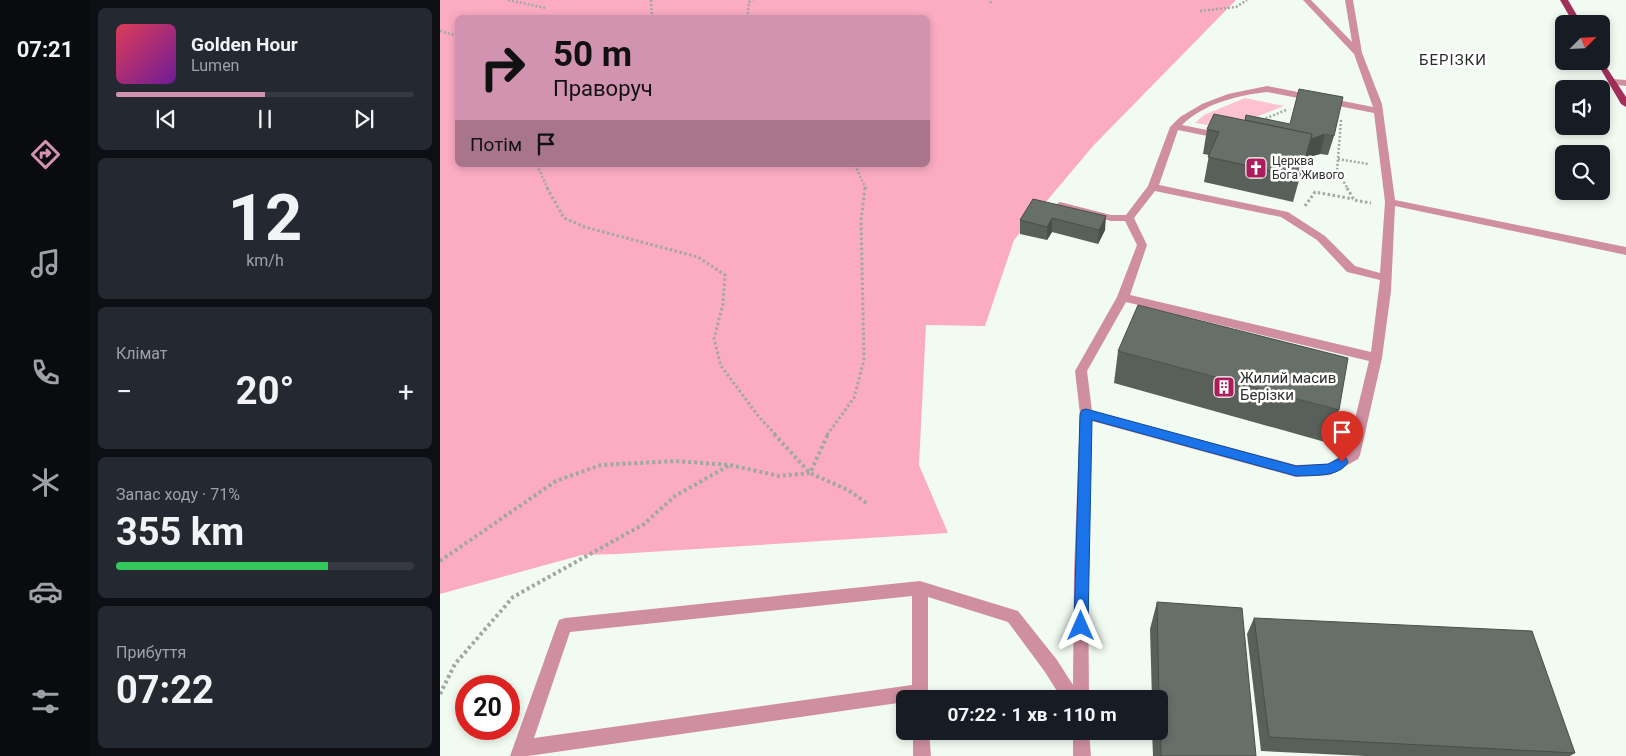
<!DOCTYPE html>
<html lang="uk">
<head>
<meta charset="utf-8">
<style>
	:root { --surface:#171b24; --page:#242831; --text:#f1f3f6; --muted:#9ea1a6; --line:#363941; --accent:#d293b0 }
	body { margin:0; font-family:Roboto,sans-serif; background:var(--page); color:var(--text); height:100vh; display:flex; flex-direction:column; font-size:19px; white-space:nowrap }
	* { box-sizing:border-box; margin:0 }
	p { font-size:16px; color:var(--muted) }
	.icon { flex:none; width:28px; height:28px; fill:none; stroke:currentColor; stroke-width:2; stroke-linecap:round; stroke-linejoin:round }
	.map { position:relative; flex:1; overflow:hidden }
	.sheet { display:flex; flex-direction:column; gap:8px; padding:8px; background:#0d0f14; width:350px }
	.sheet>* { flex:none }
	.hud { position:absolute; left:15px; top:15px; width:475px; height:152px; border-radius:8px; box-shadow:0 2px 8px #0003; background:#d293b0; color:#111; overflow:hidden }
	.needle { width:32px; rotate:66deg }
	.fabs { position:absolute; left:1115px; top:15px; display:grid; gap:10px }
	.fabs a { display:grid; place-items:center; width:55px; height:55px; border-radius:8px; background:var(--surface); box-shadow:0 2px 8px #0003; font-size:25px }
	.speed { position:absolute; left:15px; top:675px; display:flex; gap:10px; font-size:25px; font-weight:700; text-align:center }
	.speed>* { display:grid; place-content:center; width:65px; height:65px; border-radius:50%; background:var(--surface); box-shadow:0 2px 8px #0003; line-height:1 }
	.speed .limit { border:8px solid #d22; background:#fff; color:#111 }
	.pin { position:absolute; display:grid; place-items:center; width:42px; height:42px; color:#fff; margin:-51px -21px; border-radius:50% 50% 50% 0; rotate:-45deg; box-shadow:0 0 5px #0007 }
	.pin .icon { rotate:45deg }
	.me { position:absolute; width:55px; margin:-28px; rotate:0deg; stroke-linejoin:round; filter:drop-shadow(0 0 4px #0008) }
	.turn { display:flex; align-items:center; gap:18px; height:105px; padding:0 15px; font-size:22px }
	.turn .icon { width:65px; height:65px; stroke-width:2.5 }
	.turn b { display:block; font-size:35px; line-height:42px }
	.then { display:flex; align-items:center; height:48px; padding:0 15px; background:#0003; gap:10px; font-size:19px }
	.big { font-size:38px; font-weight:700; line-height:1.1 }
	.sheet .card { flex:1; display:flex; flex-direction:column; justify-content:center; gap:8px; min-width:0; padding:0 18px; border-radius:8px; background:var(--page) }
	.sheet .dial { align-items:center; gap:0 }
	.dial b { font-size:65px; line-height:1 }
	.song { display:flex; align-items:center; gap:15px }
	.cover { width:60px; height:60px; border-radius:8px; background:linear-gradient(135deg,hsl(350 70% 55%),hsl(280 70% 35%)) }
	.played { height:5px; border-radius:2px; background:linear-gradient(90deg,var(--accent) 50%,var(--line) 50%) }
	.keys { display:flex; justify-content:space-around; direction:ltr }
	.heat { display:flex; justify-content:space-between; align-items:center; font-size:28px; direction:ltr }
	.charge { height:8px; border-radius:4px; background:linear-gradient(90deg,#34c759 71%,var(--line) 0) }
	.trip { position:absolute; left:456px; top:690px; width:272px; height:50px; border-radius:8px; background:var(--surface); box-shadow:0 2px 8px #0003; font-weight:700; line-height:50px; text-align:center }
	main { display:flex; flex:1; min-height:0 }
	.dock { display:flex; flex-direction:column; width:90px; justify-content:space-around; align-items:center; background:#090b0e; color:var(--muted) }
	.dock .icon { width:35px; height:35px }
	.dock .current { color:var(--accent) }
	.dock b { font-size:22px; color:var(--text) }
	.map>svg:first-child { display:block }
</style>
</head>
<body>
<main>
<nav class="dock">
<b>07:21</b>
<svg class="icon current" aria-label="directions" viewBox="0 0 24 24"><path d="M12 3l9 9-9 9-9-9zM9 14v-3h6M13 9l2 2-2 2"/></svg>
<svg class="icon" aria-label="music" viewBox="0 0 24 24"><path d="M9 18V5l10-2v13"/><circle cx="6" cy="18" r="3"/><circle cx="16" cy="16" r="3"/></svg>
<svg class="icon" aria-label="phone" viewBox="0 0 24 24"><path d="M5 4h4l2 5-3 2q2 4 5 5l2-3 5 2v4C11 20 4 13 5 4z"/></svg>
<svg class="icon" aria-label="climate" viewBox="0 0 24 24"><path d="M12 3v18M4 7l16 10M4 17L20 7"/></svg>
<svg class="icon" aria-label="car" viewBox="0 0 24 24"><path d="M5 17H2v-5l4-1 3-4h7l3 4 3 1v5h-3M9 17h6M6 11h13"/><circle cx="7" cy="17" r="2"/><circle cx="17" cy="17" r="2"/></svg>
<svg class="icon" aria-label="filters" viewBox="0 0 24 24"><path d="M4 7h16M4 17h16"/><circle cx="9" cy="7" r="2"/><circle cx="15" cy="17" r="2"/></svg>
</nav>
<section class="sheet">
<div class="card">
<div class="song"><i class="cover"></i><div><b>Golden Hour</b><p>Lumen</p></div></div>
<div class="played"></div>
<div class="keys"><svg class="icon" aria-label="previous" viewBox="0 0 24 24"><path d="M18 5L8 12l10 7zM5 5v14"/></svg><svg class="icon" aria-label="pause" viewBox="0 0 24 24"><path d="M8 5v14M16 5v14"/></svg><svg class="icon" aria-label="next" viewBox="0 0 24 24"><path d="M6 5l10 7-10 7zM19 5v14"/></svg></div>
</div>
<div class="card dial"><b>12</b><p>km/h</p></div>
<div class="card"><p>Клімат</p>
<div class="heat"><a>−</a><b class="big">20°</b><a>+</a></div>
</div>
<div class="card"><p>Запас ходу · 71%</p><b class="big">355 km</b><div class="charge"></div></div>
<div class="card"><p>Прибуття</p><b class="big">07:22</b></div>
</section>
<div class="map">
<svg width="1186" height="756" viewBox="0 0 1186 756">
	<rect width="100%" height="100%" fill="#f1fbf1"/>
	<path fill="#fcc2d1" d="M805,98L844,106L787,128L755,123L764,115Z"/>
	<path fill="#fbacc2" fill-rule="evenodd" d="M0,0H796L653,146L574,240L545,326L486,325L479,465L508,533L177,554L142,555L0,594ZM18,18H488V165H18Z"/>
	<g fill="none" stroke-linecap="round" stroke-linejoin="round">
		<g stroke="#a1a8a1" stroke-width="2.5" stroke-dasharray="2 2" stroke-linecap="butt">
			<path d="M68,0L106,8"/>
			<path d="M211,0L212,18"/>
			<path d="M550,3L552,0"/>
			<path d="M760,11L796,7L807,0"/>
			<path d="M307,18L309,2L313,0"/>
			<path d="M0,31L18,36"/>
			<path d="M822,120L846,110"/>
			<path d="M901,120L897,171L908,189"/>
			<path d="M898,159L928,164"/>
			<path d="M97,165L108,189"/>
			<path d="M415,165L426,189"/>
		</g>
		<g stroke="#a1a8a1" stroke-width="3" stroke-dasharray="2.5 2.5" stroke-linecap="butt">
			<path d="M107,188L124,218L145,227L258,257L285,275L283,304L274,339L281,366L319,417L336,435"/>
			<path d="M907,188L914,200L931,203"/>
			<path d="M865,206L875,192L913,199"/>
			<path d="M387,435L414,398L424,360L421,221L425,188"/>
		</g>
		<g stroke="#a1a8a1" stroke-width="4" stroke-dasharray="3 3" stroke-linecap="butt">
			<path d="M334,434L370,473L408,490L428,504"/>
			<path d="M0,561L116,481L161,465L236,461L290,465L339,476L370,473L388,434"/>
			<path d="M0,694L15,664L73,597L204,524L235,496L290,465"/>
		</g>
		<g fill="#d08fa1" fill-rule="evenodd">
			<path d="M863,0H871L912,42L905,0H913L922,53L942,104L955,200L1186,247V255L955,206L951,291L942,358L920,455L918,459L890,475L856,477L652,421L648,572L649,699H622L605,672L568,622L488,597V699H465V702L88,756H70L117,625L119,620L125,618L480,581L578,611L617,660L633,685L634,572L640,414L635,371L677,297L697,245L685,221H671L616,207L615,205L620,202L671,215H686L708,186L730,127L740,117L762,104L788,94L827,86L933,107L914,54ZM827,92L934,113L945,202L940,273L915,266L885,236L848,212L719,185L738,130L782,139L787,136L782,133L742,125C763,104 798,95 827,92ZM715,191L841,217L877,240L907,272L940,280L931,352L690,295L707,245L694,218ZM686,302L929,361L907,452L888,464L856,465L652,411L647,371ZM472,596V685L94,738L130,632Z"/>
			<path d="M1172,79L1186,80V86L1169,84V80Z"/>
			<path d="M473,731H489L491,756H473Z"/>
			<path d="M633,731H649L651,756H633Z"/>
		</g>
		<g fill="#a12f5a" fill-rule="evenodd">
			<path d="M1120,0H1128L1142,24H1134Z"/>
			<path d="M1161,59L1186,97V107L1181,104L1156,61H1161Z"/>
		</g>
	</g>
	<g fill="#596059">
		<path d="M805,120L894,136L888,155L880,154L865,158L853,202L764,182L769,155L763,154L767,129Z"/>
		<path d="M593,199L665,230L658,244L612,232L607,240L580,234V220Z"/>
		<path d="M678,351L899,410L885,442L674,383Z"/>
		<path d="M717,602L816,756H713L712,731H720V699H712L710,629Z"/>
		<path d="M814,618L1135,753L1130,756H925L821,751L807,634Z"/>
	</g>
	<g fill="#484e49">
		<path d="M872,134H885L880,154L865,158L853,202Z"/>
		<path d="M666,216L665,230L658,244L659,230Z"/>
		<path d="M612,218V232L607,240V227Z"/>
	</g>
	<g fill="#677068" stroke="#484e49">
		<path d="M859,89L903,97L894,136L885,134L871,139L872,134L805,120L806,115L850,124Z"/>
		<path d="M774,114L872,134L860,177L768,157L779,132L767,129Z"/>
		<path d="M593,199L666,216L659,230L612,218L607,227L580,220Z"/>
		<path d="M698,305L908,358L899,410L678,351Z"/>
		<path d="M717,602L802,608L816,756H721L720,699H719Z"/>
		<path d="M814,618L1092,631L1135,753L829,737Z"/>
	</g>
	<path fill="#1a73e8" stroke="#114b97" d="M646,409L856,466L888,464L902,457L906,458L908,462C899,478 872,475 856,476L652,420L648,626L646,631L641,633L636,631L634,626L640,414L642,410Z"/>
	<defs>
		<g id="church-square" transform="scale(1.125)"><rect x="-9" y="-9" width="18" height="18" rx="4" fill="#ab1d5b" stroke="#fff"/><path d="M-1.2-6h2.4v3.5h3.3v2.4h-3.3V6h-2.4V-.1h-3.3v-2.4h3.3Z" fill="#fff"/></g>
		<g id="building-square" transform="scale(1.125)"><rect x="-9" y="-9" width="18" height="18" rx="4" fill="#ab1d5b" stroke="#fff"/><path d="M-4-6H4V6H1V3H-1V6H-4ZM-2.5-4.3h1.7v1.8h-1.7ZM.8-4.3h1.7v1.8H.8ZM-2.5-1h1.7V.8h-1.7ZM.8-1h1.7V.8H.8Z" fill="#fff"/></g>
	</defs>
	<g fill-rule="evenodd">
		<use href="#church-square" x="816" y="168"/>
		<use href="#building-square" x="784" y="387"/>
	</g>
	<g text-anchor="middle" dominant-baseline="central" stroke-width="5" stroke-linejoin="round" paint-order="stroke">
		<g font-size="12" fill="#2d302d" stroke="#fff" text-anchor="start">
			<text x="832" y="161">Церква<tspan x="832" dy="14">Бога Живого</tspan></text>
		</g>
		<g font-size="15" letter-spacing="1" fill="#262d26" stroke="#fff">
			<text x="1013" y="60">БЕРІЗКИ</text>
		</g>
		<g font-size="15" fill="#2d302d" stroke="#fff" text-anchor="start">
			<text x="800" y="378">Жилий масив<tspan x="800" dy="17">Берізки</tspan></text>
		</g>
	</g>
</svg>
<div class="fabs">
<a><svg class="needle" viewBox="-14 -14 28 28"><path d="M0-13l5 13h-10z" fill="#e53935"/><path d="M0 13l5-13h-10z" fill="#9ea1a6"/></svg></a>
<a><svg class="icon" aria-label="sound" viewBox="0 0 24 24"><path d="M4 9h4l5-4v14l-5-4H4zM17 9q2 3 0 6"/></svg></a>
<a><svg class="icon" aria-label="search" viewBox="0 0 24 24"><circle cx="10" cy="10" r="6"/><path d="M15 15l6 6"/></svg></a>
</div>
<div class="speed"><div class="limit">20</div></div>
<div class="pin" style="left:902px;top:462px;background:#d93025"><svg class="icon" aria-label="arrive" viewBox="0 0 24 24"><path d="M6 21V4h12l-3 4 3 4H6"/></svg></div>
<svg class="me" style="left:641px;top:626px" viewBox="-20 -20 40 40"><path d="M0-17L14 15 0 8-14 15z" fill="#1a73e8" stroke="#fff" stroke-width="4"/></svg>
<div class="trip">07:22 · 1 хв · 110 m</div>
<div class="hud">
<div class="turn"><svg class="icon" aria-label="right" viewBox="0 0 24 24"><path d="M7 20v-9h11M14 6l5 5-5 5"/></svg><div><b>50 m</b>Праворуч</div></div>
<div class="then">Потім<svg class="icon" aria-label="arrive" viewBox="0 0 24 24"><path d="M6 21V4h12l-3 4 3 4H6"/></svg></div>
</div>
</div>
</main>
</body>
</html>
